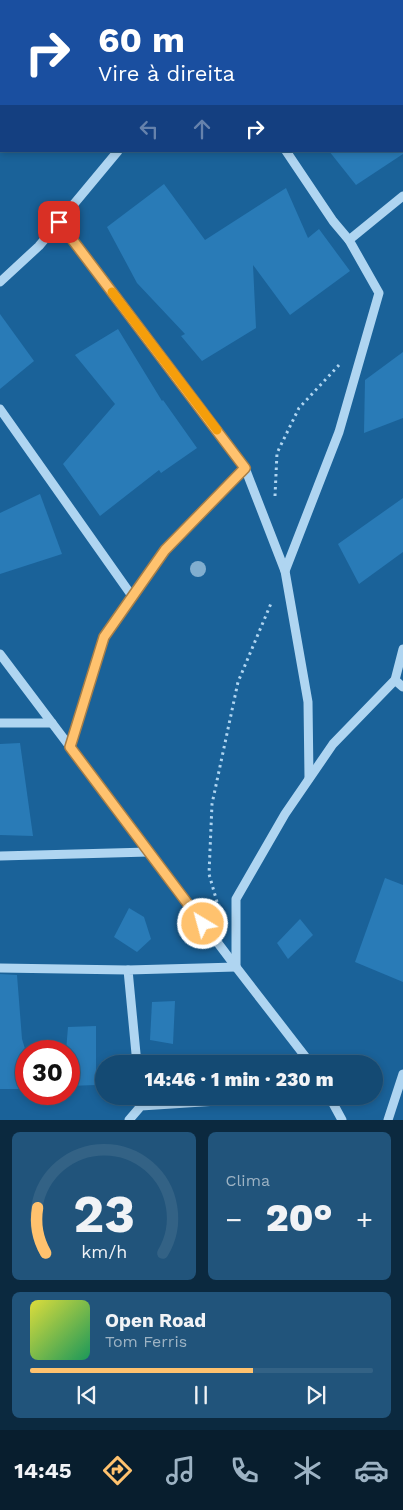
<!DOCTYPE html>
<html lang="pt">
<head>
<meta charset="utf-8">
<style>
	:root { --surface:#144a73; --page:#21547b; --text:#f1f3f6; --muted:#9db3c4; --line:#336285; --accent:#ffc26e }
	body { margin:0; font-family:"Work Sans",sans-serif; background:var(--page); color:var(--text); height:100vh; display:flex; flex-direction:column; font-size:19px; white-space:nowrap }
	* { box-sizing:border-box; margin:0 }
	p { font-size:16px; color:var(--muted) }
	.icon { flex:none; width:28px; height:28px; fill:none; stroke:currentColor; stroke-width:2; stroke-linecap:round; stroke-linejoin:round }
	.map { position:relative; height:1120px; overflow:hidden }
	.details { display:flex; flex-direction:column; gap:12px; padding:12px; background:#0b293f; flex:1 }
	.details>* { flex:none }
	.banner { position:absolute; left:0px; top:0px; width:404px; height:152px; box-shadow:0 2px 8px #0003,0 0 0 1px var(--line); background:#1a4fa0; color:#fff; overflow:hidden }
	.speed { position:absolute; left:15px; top:1040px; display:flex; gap:10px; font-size:25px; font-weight:700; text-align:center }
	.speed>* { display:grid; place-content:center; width:65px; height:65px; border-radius:50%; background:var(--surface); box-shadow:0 2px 8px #0003,0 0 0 1px var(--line); line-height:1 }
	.speed .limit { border:8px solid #d22; background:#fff; color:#111 }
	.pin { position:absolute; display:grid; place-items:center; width:42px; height:42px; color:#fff; margin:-21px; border-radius:10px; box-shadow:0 2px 8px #0006 }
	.me { position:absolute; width:55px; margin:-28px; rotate:323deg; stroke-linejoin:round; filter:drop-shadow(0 0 4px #0008) }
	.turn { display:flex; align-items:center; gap:18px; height:105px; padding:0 15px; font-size:22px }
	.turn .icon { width:65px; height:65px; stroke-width:2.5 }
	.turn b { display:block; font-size:35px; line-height:42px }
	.lanes { display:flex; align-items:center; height:48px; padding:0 15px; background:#0003; justify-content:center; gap:25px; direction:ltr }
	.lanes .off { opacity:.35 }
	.big { font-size:38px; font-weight:800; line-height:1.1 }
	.details .widget { flex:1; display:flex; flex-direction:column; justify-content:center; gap:8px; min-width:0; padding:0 18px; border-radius:8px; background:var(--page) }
	.details .dial { align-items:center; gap:0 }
	.dial svg { height:130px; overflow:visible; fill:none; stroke:var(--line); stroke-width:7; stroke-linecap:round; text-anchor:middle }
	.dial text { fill:var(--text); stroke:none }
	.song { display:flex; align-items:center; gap:15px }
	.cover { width:60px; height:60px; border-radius:8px; background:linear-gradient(135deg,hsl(60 70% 55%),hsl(150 70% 35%)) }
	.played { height:5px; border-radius:2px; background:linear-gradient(90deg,var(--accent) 65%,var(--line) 65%) }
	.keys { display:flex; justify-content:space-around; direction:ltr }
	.heat { display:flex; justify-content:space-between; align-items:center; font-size:28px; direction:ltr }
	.details .tiles { flex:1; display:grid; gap:12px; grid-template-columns:1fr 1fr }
	.widget:last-child { grid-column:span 2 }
	.trip { position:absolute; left:95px; top:1055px; width:288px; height:50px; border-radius:25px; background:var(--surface); box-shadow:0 2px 8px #0003,0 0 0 1px var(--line); font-weight:800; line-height:50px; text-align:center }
	.tab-bar { display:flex; height:80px; justify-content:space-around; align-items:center; background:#081e2e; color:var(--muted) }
	.tab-bar .icon { width:35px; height:35px }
	.tab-bar .on { color:var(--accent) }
	.tab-bar b { font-size:22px; color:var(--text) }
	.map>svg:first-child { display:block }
</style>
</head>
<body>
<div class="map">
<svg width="403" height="1120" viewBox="0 0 403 1120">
	<rect width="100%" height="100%" fill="#1a6299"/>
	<g fill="#297bb7">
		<path d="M329,151H403V154L356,185Z"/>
		<path d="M164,184L205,240L286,188L308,238L319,229L350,271L290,315L253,265L256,328L202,361L181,336L185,334L137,283L107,227Z"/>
		<path d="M0,314L34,361L0,389Z"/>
		<path d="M118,329L162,401L163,400L197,448L161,473L159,470L100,516L63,464L115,404L75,355Z"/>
		<path d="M403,352V418L364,433L365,380Z"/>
		<path d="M40,494L62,554L0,574V513Z"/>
		<path d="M403,498V552L359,584L338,544Z"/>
		<path d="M20,743L33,836L0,835V744Z"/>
		<path d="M385,878L403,885V982L355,962Z"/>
		<path d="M129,908L144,917L151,939L137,952L114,937Z"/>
		<path d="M300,919L313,935L288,959L277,943Z"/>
		<path d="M0,974L17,975L22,1039L26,1052V1089H0Z"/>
		<path d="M175,1001L173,1044L150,1040L152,1002Z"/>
		<path d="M96,1026V1085L69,1086V1051H66L68,1027Z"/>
	</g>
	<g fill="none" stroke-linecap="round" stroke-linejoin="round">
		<g stroke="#afd5f1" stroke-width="3" stroke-dasharray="2.5 4" stroke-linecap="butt">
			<path d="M275,496L277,453L299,408L339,365"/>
			<path d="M217,902L209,874L212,804L238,682L272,601"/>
		</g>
		<g stroke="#afd5f1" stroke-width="9">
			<path d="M226,1L228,0"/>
			<path d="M371,1L372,0"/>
			<path d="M402,108L403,109"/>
			<path d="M286,151L333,221L349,240"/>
			<path d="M59,222L245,468L285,571L308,702L309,778"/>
			<path d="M0,282L39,246L118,151"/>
			<path d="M0,409L132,596"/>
			<path d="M285,571L339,432L379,293L349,240L403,196"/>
			<path d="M403,649L395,680L403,687"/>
			<path d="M0,654L236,967L311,1064"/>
			<path d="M0,723H52"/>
			<path d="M70,747L104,637L165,550L245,468"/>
			<path d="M0,856L149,852"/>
			<path d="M0,968L128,970"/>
			<path d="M137,1064L128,970L236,967V899L285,814L333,744L395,680"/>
			<path d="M140,1096L141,1106"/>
			<path d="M329,1096L342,1120"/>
			<path d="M129,1120L141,1106L292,1096"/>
			<path d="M388,1120L403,1074"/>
		</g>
	</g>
	<circle fill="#81aecf" cx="198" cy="569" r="8"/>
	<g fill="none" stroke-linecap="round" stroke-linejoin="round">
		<g stroke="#a67e48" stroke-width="12">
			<path id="route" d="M59,222L245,468L165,550L104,637L70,747L203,924"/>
		</g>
		<use href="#route" stroke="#ffc26e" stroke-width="9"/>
		<path stroke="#f59e0b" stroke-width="9" d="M112,292L217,430"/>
	</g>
</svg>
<div class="speed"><div class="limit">30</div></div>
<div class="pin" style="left:59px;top:222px;background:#d93025"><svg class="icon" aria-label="arrive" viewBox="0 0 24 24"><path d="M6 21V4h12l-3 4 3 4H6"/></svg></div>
<svg class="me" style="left:203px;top:924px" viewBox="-20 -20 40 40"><circle r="17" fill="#ffc26e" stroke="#fff" stroke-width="3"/><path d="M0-11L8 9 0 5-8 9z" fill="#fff"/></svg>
<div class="trip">14:46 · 1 min · 230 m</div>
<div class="banner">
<div class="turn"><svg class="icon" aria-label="right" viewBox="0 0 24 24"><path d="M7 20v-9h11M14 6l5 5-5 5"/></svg><div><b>60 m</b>Vire à direita</div></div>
<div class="lanes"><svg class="icon off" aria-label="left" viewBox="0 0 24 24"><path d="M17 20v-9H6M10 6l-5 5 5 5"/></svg><svg class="icon off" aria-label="ahead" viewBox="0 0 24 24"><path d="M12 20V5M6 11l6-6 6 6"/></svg><svg class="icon" aria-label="right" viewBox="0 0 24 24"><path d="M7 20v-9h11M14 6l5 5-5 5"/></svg></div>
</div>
</div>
<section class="details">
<div class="tiles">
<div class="widget dial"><svg viewBox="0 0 100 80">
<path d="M14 69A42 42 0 1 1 86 69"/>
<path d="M14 69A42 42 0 0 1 9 41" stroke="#ffc26e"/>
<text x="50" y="56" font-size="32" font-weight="700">23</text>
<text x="50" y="72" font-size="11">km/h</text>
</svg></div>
<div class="widget"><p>Clima</p>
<div class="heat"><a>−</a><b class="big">20°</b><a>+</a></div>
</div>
<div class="widget">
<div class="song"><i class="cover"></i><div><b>Open Road</b><p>Tom Ferris</p></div></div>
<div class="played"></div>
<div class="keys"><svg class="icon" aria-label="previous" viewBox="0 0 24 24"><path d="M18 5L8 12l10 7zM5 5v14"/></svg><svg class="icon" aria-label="pause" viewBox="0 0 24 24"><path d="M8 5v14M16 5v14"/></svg><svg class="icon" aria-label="next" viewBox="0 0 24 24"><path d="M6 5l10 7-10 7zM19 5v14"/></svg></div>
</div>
</div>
</section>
<nav class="tab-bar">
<b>14:45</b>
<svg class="icon on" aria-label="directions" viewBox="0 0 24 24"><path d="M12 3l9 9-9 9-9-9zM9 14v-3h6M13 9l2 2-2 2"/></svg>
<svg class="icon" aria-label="music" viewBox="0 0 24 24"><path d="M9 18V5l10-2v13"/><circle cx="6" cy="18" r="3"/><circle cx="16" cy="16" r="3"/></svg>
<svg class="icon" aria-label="phone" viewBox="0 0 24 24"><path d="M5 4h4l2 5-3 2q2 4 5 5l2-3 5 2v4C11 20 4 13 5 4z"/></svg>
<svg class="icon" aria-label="climate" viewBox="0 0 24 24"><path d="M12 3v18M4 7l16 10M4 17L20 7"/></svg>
<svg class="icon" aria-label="car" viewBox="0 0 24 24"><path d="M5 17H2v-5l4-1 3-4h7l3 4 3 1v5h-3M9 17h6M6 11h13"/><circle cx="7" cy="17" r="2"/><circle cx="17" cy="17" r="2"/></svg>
</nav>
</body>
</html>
